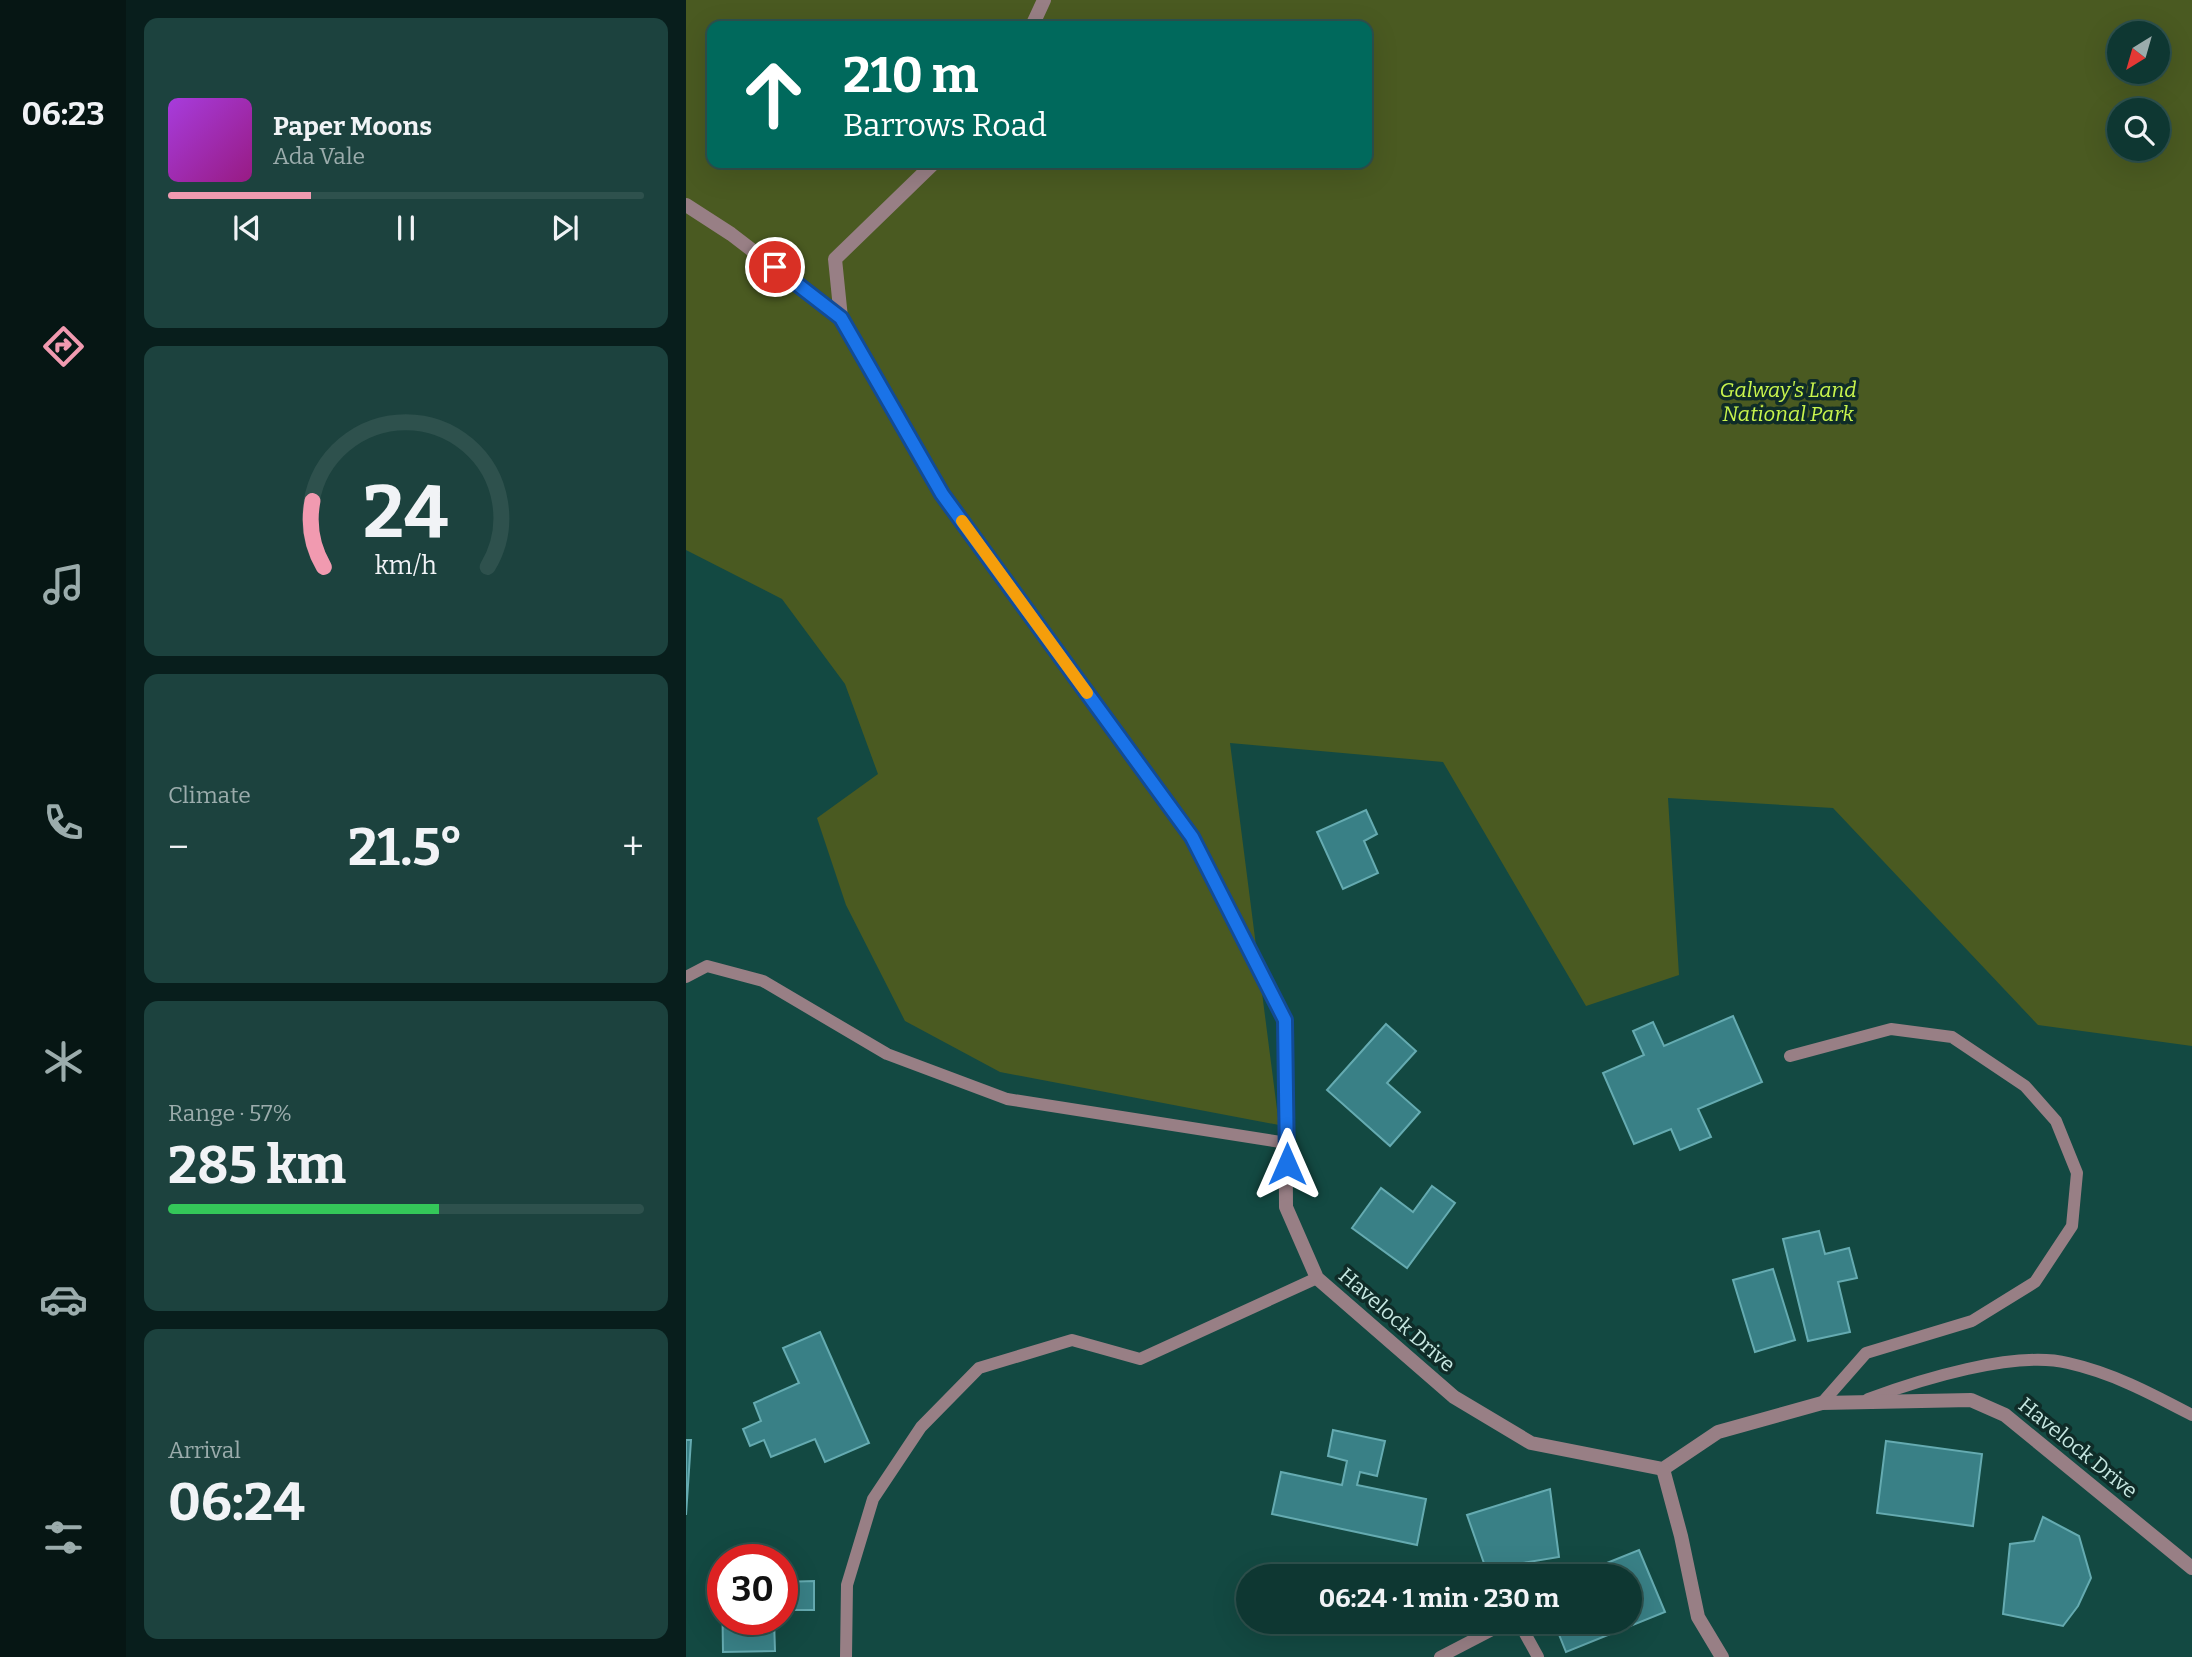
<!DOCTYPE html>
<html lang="en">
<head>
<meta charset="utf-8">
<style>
	:root { --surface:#0e3732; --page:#1c423e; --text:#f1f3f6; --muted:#9bacac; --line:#2e514d; --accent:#f19ab0 }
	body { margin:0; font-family:Bitter,serif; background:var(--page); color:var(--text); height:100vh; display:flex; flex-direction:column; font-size:26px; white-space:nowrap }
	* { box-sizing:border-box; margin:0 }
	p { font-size:23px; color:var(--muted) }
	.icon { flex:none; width:38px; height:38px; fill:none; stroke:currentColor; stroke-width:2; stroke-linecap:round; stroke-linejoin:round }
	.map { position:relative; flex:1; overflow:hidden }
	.side { display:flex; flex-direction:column; gap:18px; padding:18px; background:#081e1c; width:560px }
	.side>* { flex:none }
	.top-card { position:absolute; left:21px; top:21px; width:665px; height:147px; border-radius:14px; box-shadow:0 7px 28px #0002,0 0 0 2px var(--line); background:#00695c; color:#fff; overflow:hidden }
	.needle { width:46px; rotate:217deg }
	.fabs { position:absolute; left:1421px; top:21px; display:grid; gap:14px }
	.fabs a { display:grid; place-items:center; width:63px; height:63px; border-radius:50%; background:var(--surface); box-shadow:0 7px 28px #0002,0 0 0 2px var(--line); font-size:35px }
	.speed { position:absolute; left:21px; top:1544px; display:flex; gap:14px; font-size:35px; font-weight:700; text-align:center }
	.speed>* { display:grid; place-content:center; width:91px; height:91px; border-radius:50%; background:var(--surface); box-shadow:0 7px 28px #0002,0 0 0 2px var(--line); line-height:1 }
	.speed .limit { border:10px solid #d22; background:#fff; color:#111 }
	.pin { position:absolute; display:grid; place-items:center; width:60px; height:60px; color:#fff; margin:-30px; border:4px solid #fff; border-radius:50%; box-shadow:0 2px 7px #0007 }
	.me { position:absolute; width:77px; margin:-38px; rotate:0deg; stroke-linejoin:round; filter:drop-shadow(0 0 5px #0008) }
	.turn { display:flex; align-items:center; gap:24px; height:147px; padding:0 21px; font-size:32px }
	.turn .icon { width:91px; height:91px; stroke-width:2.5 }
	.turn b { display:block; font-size:49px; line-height:60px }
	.big { font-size:52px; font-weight:700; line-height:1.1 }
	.side .card { flex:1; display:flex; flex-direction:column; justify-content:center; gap:10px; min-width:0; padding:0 24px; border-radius:14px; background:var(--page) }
	.side .dial { align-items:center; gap:0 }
	.dial svg { height:182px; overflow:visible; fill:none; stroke:var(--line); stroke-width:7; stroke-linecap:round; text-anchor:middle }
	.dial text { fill:var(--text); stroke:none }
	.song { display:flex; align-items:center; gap:21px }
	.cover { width:84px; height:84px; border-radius:10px; background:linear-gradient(135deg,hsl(280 70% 55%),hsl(310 70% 35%)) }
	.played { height:7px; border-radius:4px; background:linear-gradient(90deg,var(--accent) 30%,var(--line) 30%) }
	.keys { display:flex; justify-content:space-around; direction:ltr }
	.heat { display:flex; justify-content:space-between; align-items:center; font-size:38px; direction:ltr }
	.charge { height:10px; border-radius:5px; background:linear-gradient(90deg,#34c759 57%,var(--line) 0) }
	.trip { position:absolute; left:550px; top:1564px; width:406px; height:70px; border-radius:35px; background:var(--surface); box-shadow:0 7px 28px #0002,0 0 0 2px var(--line); font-weight:700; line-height:70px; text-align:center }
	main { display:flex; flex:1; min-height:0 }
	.menu { display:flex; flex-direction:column; width:126px; justify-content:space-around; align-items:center; background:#061614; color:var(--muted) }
	.menu .icon { width:49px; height:49px }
	.menu .on { color:var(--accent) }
	.menu b { font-size:32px; color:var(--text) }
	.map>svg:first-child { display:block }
</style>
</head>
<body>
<main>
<nav class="menu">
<b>06:23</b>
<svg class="icon on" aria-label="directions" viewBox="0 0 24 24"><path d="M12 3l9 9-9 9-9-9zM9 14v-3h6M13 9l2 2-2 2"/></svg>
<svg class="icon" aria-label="music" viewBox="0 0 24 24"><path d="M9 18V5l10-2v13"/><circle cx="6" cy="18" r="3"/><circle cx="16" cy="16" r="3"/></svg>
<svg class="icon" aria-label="phone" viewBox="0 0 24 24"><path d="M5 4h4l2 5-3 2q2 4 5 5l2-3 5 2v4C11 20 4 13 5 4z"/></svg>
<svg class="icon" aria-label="climate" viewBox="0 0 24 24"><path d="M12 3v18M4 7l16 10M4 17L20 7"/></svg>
<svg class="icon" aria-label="car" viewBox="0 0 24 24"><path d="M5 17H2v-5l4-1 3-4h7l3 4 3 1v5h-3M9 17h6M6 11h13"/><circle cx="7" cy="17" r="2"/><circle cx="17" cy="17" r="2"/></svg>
<svg class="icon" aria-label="filters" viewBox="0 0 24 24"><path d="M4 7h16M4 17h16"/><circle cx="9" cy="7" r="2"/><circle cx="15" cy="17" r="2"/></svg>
</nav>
<section class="side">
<div class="card">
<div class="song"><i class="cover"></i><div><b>Paper Moons</b><p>Ada Vale</p></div></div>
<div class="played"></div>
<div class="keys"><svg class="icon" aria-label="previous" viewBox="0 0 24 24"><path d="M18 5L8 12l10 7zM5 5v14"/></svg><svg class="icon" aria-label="pause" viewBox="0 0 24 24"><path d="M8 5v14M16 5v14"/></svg><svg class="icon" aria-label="next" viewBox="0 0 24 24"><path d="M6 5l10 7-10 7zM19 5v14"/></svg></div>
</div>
<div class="card dial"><svg viewBox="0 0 100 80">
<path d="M14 69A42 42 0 1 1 86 69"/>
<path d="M14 69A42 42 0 0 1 9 40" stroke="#f19ab0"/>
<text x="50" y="56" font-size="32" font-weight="700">24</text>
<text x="50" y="72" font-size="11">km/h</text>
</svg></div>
<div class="card"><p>Climate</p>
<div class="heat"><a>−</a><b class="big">21.5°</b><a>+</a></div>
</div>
<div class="card"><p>Range · 57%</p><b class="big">285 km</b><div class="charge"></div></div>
<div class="card"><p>Arrival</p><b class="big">06:24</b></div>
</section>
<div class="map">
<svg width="1506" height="1657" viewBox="0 0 1506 1657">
	<rect width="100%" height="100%" fill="#134942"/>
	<path fill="#4a5a21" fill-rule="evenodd" d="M0,0H1506V1046L1352,1025L1147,808L982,798L993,975L900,1006L757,762L544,743L593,1125L314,1072L219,1021L160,905L131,818L192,774L159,684L96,599L0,550ZM26,26H681V163H26ZM1433,33H1472V72H1433ZM1433,110H1472V149H1433Z"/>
	<g fill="#398086" stroke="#65abb1" stroke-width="2">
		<path d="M680,810L691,834L678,841L692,873L657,889L631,832Z"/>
		<path d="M1047,1016L1076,1082L1012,1109L1025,1137L994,1150L985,1129L948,1144L917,1073L958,1055L947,1031L967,1022L978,1046Z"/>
		<path d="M700,1024L730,1051L701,1083L734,1112L704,1146L641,1090Z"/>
		<path d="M746,1186L769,1203L721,1268L666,1228L695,1188L727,1212Z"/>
		<path d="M1133,1231L1139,1254L1163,1248L1171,1278L1152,1282L1164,1332L1122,1341L1097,1239Z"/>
		<path d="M1087,1269L1109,1340L1069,1352L1047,1280Z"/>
		<path d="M134,1332L183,1443L139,1462L129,1439L85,1457L78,1440L64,1446L57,1429L75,1421L68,1403L113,1383L97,1348Z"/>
		<path d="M647,1430L699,1441L691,1476L674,1472L671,1485L740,1499L731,1545L586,1514L595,1472L656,1485L661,1461L642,1456Z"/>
		<path d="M0,1440H5L0,1515Z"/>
		<path d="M1200,1441L1296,1454L1287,1526L1191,1513Z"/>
		<path d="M864,1489L873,1557L800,1569L781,1515Z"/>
		<path d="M1357,1517L1393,1536L1405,1578L1392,1606L1377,1626L1317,1614L1324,1544L1348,1541Z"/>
		<path d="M953,1550L979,1612L880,1652L868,1622H943V1577H886Z"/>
		<path d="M128,1581V1610H96V1582Z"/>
		<path d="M36,1582L37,1619H88L89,1651L37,1652Z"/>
	</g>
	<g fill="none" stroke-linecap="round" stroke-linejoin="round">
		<g stroke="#987f85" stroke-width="12">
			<path d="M0,977L21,966L77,981L201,1054L321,1099L601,1143"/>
			<path d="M1104,1056L1205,1029L1266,1037L1339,1086L1370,1121L1391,1173L1386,1226L1349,1282L1286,1321L1180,1353L1136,1403"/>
			<path d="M1182,1399C1233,1380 1329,1350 1382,1363C1427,1373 1466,1394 1506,1415"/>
			<path d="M160,1657L161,1585L187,1499L235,1427L293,1368L386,1340L454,1359L631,1278"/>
			<path d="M754,1657L810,1628H836L852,1657"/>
		</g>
		<g stroke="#987f85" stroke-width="14">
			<path d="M346,26L358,0"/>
			<path d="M248,163L149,259L155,318L256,494L506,837L599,1020L600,1207L631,1278L768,1397L845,1443L977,1469L1032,1432L1136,1403L1285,1400L1319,1415L1506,1568"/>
			<path d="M0,205L45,234L155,318"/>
			<path d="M977,1469L995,1536L1012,1617L1036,1657"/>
		</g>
	</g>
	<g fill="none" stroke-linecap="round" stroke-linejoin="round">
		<g stroke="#114b97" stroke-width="18">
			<path id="route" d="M89,267L155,318L256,494L506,837L599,1020L601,1164"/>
		</g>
		<use href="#route" stroke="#1a73e8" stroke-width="12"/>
		<path stroke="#f59e0b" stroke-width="12" d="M276,521L401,693"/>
	</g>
	<g text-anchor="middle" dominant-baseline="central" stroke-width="7" stroke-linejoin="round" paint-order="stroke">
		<g font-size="21" font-style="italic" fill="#c9f54d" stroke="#0f2c28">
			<text x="1102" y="390">Galway's Land<tspan x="1102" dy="24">National Park</tspan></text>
		</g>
		<g font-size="21" fill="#c7e8e2" stroke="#0f2c28">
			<text transform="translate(711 1320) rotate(41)">Havelock Drive</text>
			<text transform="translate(1392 1448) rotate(39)">Havelock Drive</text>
		</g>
	</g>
</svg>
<div class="fabs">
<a><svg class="needle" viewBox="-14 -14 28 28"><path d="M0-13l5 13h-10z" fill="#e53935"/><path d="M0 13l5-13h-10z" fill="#9bacac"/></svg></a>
<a><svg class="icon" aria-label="search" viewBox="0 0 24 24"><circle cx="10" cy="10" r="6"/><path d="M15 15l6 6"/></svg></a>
</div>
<div class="speed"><div class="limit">30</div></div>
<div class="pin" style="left:89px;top:267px;background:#d93025"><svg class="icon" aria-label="arrive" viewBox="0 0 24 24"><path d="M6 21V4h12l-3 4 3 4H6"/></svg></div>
<svg class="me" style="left:601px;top:1164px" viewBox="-20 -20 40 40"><path d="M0-17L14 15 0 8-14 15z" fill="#1a73e8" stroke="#fff" stroke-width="4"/></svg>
<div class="trip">06:24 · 1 min · 230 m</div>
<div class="top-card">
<div class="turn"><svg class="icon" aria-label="ahead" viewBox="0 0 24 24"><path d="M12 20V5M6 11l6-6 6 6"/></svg><div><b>210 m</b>Barrows Road</div></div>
</div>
</div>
</main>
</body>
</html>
